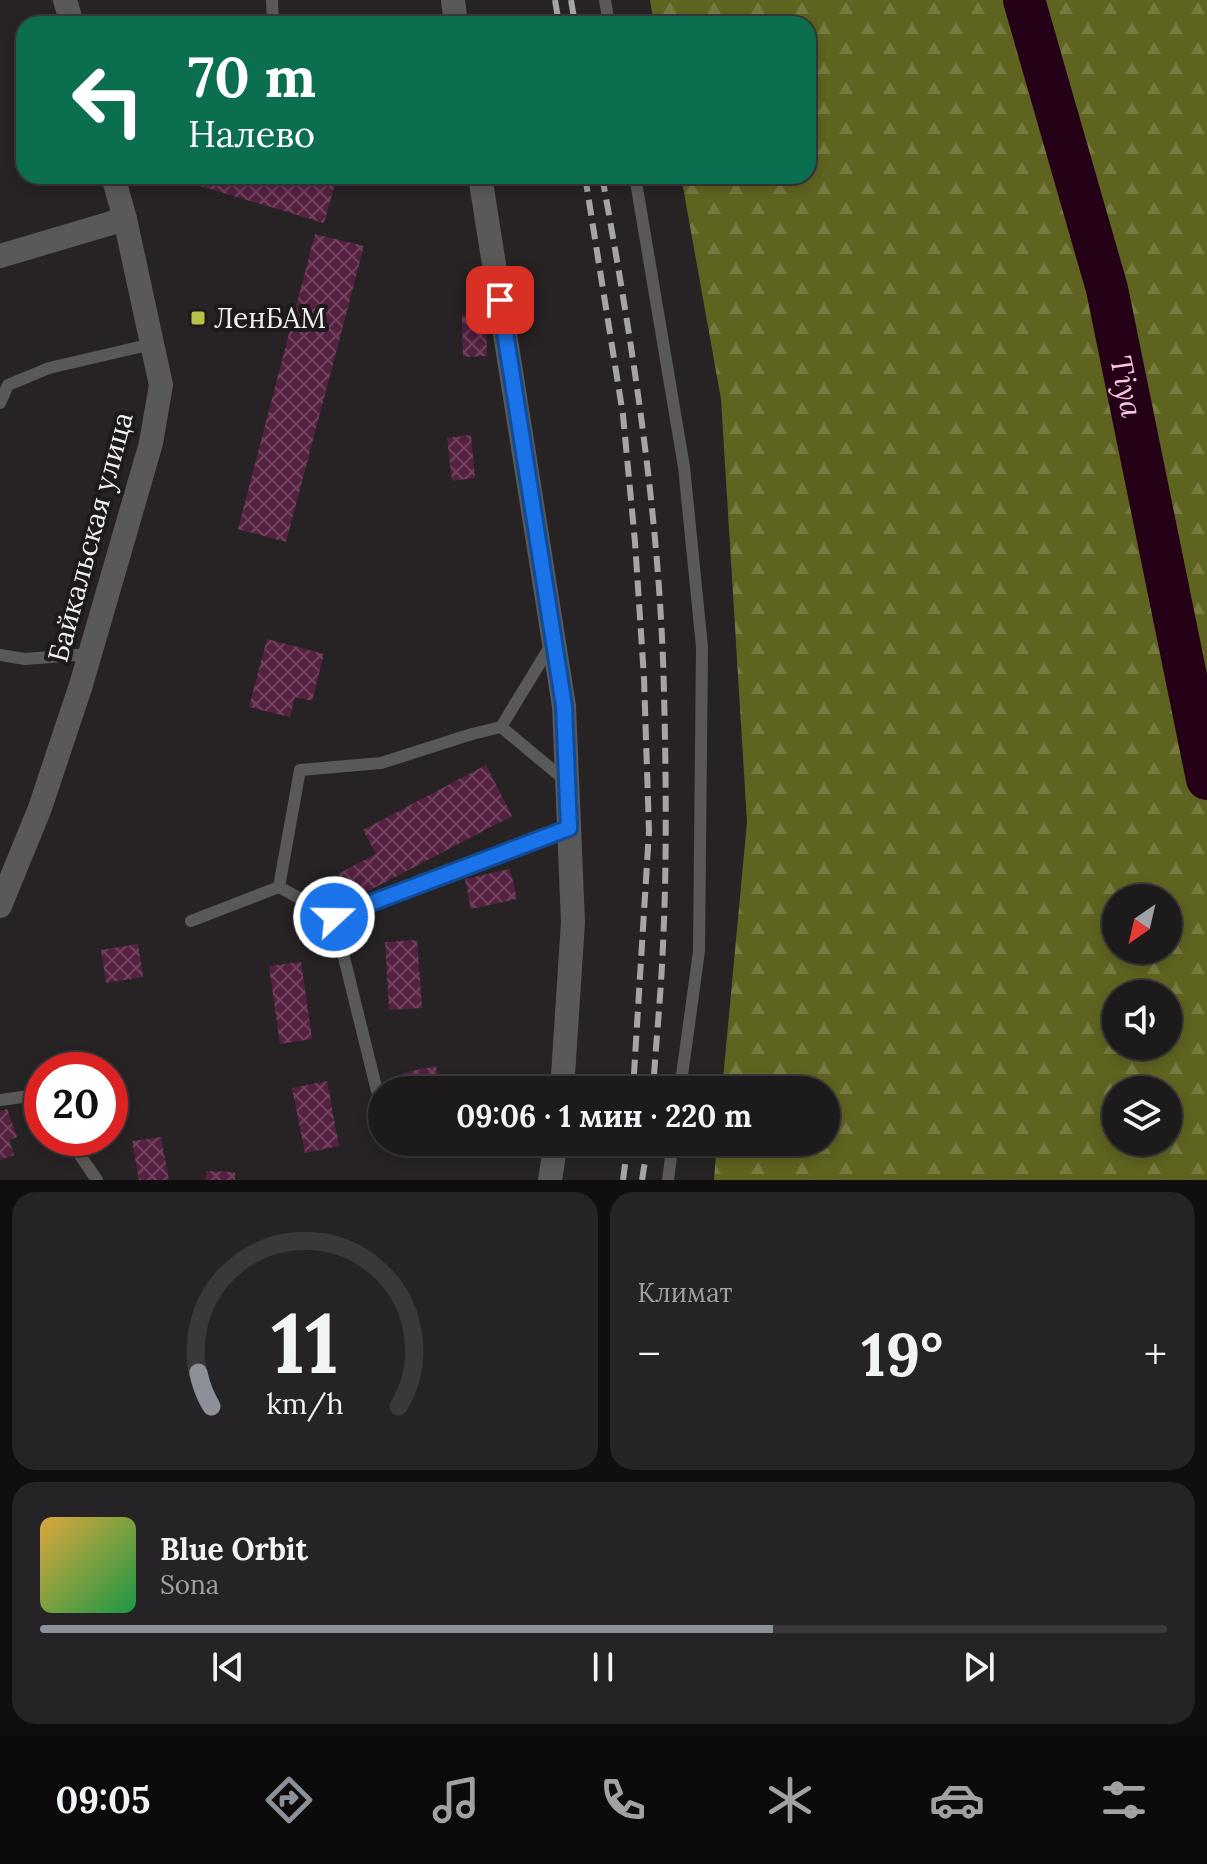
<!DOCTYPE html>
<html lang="ru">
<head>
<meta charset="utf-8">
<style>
	:root { --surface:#1d1a1c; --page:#252325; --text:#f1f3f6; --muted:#a0a1a3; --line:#3b383b; --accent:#8c9099 }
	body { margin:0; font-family:Lora,serif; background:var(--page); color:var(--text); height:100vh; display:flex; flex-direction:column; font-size:30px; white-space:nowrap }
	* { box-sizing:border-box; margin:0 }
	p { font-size:26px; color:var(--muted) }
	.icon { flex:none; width:44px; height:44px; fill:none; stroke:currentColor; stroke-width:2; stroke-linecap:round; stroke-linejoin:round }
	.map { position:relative; height:1180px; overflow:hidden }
	.sheet { display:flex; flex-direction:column; gap:12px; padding:12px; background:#100e0f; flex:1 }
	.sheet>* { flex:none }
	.guide { position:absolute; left:16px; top:16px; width:800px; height:168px; border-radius:24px; box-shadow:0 4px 12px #0003,0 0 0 2px var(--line); background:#0b6e4f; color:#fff; overflow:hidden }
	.needle { width:52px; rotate:214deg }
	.tools { position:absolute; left:1102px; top:884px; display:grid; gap:16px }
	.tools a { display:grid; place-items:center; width:80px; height:80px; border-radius:50%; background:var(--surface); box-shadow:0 4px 12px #0003,0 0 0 2px var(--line); font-size:40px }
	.speed { position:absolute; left:24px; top:1052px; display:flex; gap:16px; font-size:40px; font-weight:700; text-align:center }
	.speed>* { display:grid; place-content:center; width:104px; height:104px; border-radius:50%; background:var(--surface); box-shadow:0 4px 12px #0003,0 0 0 2px var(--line); line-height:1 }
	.speed .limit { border:12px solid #d22; background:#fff; color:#111 }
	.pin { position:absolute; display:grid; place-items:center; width:68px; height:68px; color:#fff; margin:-34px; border-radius:16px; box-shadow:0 4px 12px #0006 }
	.me { position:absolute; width:88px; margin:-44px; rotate:69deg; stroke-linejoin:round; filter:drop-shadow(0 0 6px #0008) }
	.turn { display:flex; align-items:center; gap:28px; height:168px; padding:0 40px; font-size:36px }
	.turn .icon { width:104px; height:104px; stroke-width:2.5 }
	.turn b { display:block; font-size:56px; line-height:68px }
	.big { font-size:60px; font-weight:700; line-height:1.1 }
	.sheet .card { flex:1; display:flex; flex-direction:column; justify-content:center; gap:12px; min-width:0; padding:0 28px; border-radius:24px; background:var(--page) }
	.sheet .dial { align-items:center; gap:0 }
	.dial svg { height:208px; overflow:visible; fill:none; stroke:var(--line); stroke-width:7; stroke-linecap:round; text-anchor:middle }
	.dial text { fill:var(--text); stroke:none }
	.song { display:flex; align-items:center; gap:24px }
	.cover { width:96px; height:96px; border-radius:12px; background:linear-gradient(135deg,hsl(40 70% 55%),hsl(140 70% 35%)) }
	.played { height:8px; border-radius:4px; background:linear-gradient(90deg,var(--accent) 65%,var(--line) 65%) }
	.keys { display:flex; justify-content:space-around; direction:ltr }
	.heat { display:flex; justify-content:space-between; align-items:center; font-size:44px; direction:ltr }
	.sheet .tiles { flex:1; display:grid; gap:12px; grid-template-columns:1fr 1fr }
	.card:last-child { grid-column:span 2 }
	.trip { position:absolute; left:368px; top:1076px; width:472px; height:80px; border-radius:40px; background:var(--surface); box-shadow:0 4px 12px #0003,0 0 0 2px var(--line); font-weight:700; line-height:80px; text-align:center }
	.dock { display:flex; height:128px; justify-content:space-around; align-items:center; background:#0c0a0b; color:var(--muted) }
	.dock .icon { width:56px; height:56px }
	.dock .current { color:var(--accent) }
	.dock b { font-size:36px; color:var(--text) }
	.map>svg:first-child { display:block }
</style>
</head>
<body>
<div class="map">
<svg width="1207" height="1180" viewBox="0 0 1207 1180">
	<defs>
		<pattern id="forest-firs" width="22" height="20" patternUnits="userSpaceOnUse" patternTransform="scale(2)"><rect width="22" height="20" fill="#5e6320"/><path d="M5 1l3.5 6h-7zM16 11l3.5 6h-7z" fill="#767a41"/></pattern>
		<pattern id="building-cross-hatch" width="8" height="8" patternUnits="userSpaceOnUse" patternTransform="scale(2)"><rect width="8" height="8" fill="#562141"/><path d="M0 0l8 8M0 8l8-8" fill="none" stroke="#6f425d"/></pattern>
	</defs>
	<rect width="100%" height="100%" fill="#272325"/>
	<path fill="url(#forest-firs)" fill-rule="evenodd" d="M650,0H1207V1180H714L717,1142H826V1090H722L747,822L721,399L681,176H808V24H654ZM1116,898H1168V950H1116ZM1116,994H1168V1046H1116ZM1116,1090H1168V1142H1116Z"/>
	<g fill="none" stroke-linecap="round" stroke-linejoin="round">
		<path stroke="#250118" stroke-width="42" id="s1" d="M1024,0L1107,289L1207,779"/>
	</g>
	<g fill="url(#building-cross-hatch)">
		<path d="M203,176H337L324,223L200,186Z"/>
		<path d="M315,234L364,246L286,542L238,529Z"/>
		<path d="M486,314L487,356L463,357L462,315Z"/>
		<path d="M471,435L475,478L452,481L447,438Z"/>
		<path d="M267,639L324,654L312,701L295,697L290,717L249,707Z"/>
		<path d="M486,765L512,816L351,900L338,874L376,854L363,830Z"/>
		<path d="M510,869L517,899L471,909L465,879Z"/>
		<path d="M417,940L422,1008L389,1010L385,942Z"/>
		<path d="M138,944L143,977L106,983L101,950Z"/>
		<path d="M301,962L312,1039L280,1044L269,966Z"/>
		<path d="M436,1066L441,1090H407L403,1073Z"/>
		<path d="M327,1081L339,1146L305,1153L292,1088Z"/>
		<path d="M7,1109L17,1137L9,1140L14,1155L0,1160V1112Z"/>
		<path d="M161,1137L169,1180H139L132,1141Z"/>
		<path d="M418,1142H452L453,1146L420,1152Z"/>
		<path d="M206,1171L235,1172V1180H206Z"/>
	</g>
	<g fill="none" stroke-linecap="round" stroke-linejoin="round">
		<g stroke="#595957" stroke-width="12">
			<path d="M272,0L273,24"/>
			<path d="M605,0L609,24"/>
			<path d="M635,176L684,467L702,647L699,951L680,1090"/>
			<path d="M0,403L8,385L49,368L152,344"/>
			<path d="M0,655L25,659L90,654"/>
			<path d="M501,727L566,781"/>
			<path d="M279,887L300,770L381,763L472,734L501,727L551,645"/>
			<path d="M334,917L377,1091"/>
			<path d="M191,921L279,887L334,917L569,828"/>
			<path d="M0,1100L37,1095L42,1101"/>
			<path d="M68,1138L97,1180"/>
			<path d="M668,1180L673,1142"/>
		</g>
		<g stroke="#595957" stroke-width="24">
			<path d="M453,0L456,24"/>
			<path d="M480,176L564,706L573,922L562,1090"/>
			<path d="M0,256L125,219"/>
			<path d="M550,1180L556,1142"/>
		</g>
		<g stroke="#595957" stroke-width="24">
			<path d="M65,0L72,24"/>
			<path d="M0,906L40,808L81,685L151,443L161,385L125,219L113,176"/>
		</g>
		<g stroke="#a7a4a6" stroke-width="6" stroke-dasharray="16 8" stroke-linecap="butt">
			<path d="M555,0L559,24"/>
			<path d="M571,0L575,24"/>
			<path d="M585,176L623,415L635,542L644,678L649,831L633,1090"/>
			<path d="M602,176C633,346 660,518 664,692C666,776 667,861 663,945C661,994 656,1042 653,1090"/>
			<path d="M623,1180L628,1142"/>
			<path d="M642,1180L648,1142"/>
		</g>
	</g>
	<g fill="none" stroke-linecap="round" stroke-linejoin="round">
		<g stroke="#114b97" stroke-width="20">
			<path id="route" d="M334,917L569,828L564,706L500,300"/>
		</g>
		<use href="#route" stroke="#1a73e8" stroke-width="14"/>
	</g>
	<rect fill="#b8c147" stroke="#1e1a1c" stroke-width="3" x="190" y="310" width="16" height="16" rx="4"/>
	<g text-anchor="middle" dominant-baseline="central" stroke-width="8" stroke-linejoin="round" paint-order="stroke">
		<g font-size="28" fill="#f1eff0" stroke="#1e1a1c" text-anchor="start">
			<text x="214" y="318">ЛенБАМ</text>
		</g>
		<g font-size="28" fill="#f1eff0" stroke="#1e1a1c">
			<text transform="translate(90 537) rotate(-75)">Байкальская улица</text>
		</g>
		<g font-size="30" font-style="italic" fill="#fbc4e1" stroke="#1e1a1c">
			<text stroke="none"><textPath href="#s1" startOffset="400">Tiya</textPath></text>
		</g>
	</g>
</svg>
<div class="tools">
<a><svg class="needle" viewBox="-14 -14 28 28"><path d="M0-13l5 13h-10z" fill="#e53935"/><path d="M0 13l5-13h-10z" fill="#a0a1a3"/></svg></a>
<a><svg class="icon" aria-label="sound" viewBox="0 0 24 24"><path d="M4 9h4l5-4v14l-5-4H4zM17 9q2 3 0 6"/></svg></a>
<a><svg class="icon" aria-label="layers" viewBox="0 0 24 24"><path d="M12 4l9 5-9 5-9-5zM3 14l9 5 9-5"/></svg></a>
</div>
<div class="speed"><div class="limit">20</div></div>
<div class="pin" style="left:500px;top:300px;background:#d93025"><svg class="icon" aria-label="arrive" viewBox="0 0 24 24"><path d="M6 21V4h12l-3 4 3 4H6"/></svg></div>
<svg class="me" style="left:334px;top:917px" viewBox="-20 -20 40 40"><circle r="17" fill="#1a73e8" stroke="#fff" stroke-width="3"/><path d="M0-11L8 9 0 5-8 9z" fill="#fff"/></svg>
<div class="trip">09:06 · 1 мин · 220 m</div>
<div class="guide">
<div class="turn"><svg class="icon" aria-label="left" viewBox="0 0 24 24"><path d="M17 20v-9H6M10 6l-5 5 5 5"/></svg><div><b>70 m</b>Налево</div></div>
</div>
</div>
<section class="sheet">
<div class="tiles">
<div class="card dial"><svg viewBox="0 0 100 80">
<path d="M14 69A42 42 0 1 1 86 69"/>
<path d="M14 69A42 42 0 0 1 9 56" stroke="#8c9099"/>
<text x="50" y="56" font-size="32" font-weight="700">11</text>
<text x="50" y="72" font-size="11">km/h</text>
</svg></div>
<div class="card"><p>Климат</p>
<div class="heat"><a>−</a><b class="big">19°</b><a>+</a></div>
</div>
<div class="card">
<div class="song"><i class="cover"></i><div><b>Blue Orbit</b><p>Sona</p></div></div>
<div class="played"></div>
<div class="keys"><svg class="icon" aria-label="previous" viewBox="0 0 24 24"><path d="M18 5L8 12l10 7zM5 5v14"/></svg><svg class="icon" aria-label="pause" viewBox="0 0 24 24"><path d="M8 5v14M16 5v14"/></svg><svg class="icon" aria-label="next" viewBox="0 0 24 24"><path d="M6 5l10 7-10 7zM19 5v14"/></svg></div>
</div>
</div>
</section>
<nav class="dock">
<b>09:05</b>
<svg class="icon current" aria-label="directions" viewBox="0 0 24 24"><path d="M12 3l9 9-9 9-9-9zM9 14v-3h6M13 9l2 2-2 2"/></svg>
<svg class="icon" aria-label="music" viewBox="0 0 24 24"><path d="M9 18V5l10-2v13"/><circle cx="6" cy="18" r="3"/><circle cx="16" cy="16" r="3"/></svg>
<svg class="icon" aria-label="phone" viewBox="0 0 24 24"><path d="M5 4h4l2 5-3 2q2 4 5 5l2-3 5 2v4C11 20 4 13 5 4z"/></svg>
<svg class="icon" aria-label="climate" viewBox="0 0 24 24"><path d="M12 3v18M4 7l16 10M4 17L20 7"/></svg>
<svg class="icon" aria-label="car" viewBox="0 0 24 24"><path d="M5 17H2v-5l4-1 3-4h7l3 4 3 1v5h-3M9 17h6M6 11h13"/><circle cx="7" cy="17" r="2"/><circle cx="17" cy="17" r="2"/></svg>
<svg class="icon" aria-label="filters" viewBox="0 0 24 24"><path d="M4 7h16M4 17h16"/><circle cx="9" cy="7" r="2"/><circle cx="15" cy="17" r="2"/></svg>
</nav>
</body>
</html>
